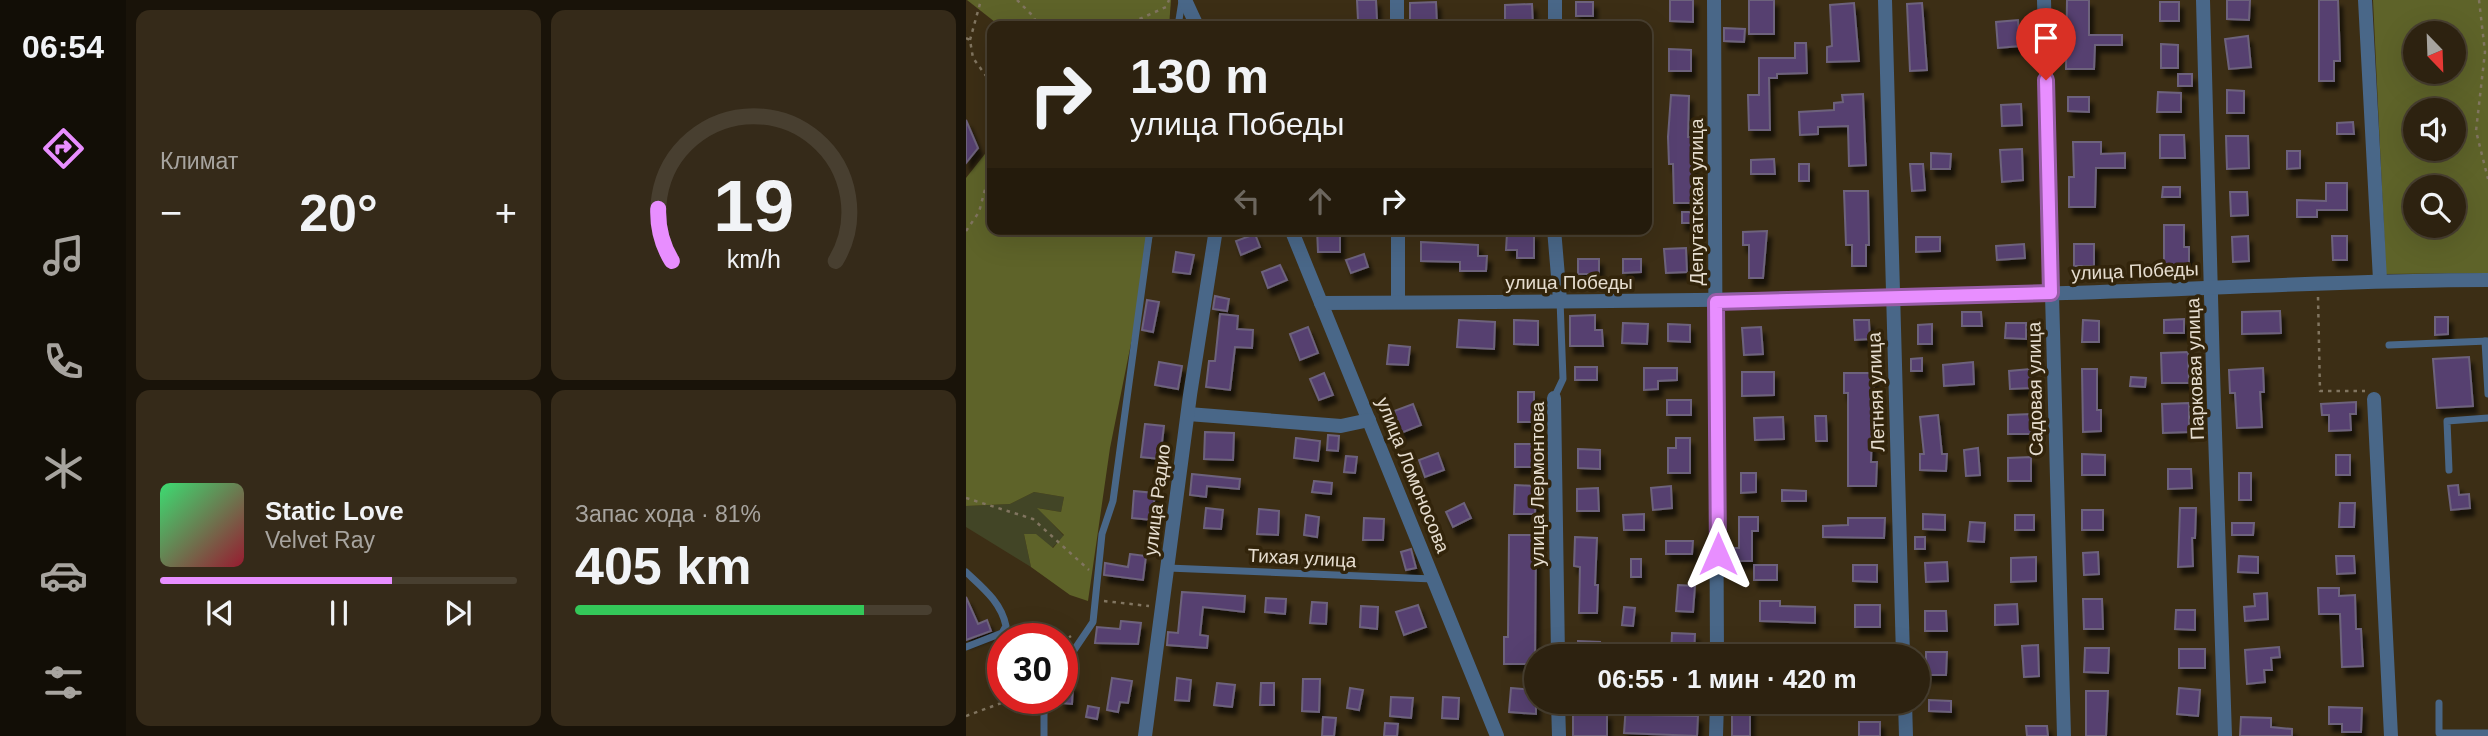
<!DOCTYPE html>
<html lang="ru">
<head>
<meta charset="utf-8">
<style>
	:root { --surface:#2d2210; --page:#352a19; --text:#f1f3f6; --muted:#a7a49f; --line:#483f30; --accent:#e88eff }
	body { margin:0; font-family:Helvetica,sans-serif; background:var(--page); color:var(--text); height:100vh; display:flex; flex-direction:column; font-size:26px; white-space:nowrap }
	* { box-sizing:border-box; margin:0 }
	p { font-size:23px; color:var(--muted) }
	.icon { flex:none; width:38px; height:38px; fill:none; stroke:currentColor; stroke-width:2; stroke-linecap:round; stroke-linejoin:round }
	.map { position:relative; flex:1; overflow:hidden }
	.sheet { display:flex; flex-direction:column; gap:10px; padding:10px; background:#191309; width:840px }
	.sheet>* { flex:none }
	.top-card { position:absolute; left:21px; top:21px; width:665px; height:214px; border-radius:14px; box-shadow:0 7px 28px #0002,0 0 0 2px var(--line); background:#2d2210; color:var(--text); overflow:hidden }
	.needle { width:46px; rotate:157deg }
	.tools { position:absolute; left:1437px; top:21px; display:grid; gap:14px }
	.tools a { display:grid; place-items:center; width:63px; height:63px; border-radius:50%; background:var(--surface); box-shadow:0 7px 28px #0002,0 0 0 2px var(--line); font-size:35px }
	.speed { position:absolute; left:21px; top:623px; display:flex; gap:14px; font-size:35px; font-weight:700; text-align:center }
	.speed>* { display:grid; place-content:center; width:91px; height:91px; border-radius:50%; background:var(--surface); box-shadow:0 7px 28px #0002,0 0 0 2px var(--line); line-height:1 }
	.speed .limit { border:10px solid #d22; background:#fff; color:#111 }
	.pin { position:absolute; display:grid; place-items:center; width:60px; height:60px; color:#fff; margin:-72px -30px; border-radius:50% 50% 50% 0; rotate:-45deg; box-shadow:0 0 7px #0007 }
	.pin .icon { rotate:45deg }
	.me { position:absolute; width:77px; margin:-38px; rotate:0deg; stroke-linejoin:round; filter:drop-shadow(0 0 5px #0008) }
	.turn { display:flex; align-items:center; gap:24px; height:147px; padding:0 28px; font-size:32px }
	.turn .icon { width:91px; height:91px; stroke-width:2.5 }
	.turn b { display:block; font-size:49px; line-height:60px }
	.lanes { display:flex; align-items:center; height:66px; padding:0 28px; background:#0003; justify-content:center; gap:35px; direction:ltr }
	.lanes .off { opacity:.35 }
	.big { font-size:52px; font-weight:700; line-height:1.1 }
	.sheet .tile { flex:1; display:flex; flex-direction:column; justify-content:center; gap:10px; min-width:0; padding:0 24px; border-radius:14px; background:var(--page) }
	.sheet .dial { align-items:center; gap:0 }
	.dial svg { height:182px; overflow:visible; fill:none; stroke:var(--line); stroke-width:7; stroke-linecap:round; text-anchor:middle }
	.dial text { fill:var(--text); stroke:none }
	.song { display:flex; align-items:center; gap:21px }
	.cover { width:84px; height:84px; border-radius:10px; background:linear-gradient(135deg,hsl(140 70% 55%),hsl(350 70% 35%)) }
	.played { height:7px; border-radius:4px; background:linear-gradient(90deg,var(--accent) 65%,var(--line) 65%) }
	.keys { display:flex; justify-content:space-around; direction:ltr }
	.heat { display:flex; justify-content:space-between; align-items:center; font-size:38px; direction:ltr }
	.charge { height:10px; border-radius:5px; background:linear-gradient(90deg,#34c759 81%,var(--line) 0) }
	.sheet .tiles { flex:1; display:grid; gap:10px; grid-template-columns:repeat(2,1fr) }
	.trip { position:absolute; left:558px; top:644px; width:406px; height:70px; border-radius:35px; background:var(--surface); box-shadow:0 7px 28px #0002,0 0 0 2px var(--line); font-weight:700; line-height:70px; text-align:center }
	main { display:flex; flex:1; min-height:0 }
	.dock { display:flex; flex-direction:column; width:126px; justify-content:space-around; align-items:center; background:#120e06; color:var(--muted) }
	.dock .icon { width:49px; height:49px }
	.dock .on { color:var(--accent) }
	.dock b { font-size:32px; color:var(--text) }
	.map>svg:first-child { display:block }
</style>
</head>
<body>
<main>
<nav class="dock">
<b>06:54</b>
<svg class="icon on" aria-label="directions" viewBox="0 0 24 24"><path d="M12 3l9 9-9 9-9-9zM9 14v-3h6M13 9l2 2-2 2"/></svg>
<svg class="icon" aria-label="music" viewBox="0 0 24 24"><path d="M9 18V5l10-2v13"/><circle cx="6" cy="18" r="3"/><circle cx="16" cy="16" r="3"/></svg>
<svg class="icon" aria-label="phone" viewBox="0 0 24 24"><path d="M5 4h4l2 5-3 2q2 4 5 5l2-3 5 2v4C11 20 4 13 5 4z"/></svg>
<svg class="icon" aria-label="climate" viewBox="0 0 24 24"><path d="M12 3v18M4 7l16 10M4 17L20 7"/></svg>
<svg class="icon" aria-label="car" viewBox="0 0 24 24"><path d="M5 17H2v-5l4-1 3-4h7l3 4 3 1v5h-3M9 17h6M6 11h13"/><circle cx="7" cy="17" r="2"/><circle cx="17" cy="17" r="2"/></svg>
<svg class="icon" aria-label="filters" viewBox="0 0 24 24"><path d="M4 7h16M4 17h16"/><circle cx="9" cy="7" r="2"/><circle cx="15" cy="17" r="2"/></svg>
</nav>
<section class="sheet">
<div class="tiles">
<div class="tile"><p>Климат</p>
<div class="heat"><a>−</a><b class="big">20°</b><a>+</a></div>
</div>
<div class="tile dial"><svg viewBox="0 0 100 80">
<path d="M14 69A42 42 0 1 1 86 69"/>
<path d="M14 69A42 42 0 0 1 8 46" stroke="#e88eff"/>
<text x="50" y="56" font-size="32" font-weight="700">19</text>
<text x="50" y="72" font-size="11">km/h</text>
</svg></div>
<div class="tile">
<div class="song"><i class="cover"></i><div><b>Static Love</b><p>Velvet Ray</p></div></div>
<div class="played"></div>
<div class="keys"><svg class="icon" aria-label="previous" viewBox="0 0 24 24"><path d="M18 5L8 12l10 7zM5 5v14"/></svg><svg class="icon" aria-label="pause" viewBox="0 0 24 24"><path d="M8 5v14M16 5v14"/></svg><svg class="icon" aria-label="next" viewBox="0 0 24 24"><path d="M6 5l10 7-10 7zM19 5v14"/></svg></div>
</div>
<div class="tile"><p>Запас хода · 81%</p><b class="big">405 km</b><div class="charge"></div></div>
</div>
</section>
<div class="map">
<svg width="1522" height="736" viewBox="0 0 1522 736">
	<defs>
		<filter id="shadow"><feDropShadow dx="4" dy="7" stdDeviation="2" flood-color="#0009"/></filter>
	</defs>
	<rect width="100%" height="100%" fill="#3c2e15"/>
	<path fill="#424526" d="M68,492L98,497L95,512L72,508L98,536L86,548L58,534L65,567L0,527V506L44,504Z"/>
	<g fill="#5e6329" fill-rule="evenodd">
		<path d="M1,0H205L203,26H34Z"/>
		<path d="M1407,0H1522V273L1420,274ZM1449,33H1488V72H1449ZM1449,110H1488V149H1449ZM1449,187H1488V226H1449Z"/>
		<path d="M26,145V229H188L144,448L122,601L104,595L65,567L58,534H70L87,548L98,535L71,508L95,512L98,497L68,492L44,504L0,506V178Z"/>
	</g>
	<g fill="#564170" stroke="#6d627c" stroke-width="2" filter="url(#shadow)">
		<path d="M391,0H410L411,20H392Z"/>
		<path d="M704,0H727V22L704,21Z"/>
		<rect x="783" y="0" width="25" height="34"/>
		<path d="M1101,0H1123V35H1156V45H1129L1128,69H1100Z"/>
		<path d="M1261,0H1284L1283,20L1261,19Z"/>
		<path d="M1353,0H1372L1374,61H1368V81H1353Z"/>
		<path d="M470,2L471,25H444V3Z"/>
		<rect x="610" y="2" width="17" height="14"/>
		<rect x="1194" y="2" width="19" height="19"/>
		<path d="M888,3L893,61L861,62V47L866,46L864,5Z"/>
		<path d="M956,3L961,70L944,71L941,4Z"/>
		<path d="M566,4L567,26H539V5Z"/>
		<path d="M1052,20L1054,46L1032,48L1030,22Z"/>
		<path d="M758,28L779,29L778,42L758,41Z"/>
		<path d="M1282,36L1285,67L1263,69L1259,39Z"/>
		<path d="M829,43H840L841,73L811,74V78H803L804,130H783L782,95H793V58H829Z"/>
		<path d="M1195,44L1212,45V68H1195Z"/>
		<path d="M703,49L725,50V71H703Z"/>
		<rect x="1212" y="74" width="14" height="12"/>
		<path d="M1261,90L1278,91V113H1261Z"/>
		<path d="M1192,92L1215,93V112H1191Z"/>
		<path d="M897,94L900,165L883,166L882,126L852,127V134L834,135L833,112L868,110V103L877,102L876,95Z"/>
		<path d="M705,95L723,96L722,137H726L727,163L725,203H708L707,164H703L702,137Z"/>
		<path d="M1102,97H1123V112L1102,111Z"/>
		<path d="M1055,104L1056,125L1036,126L1035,105Z"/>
		<path d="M0,120L12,148L0,163Z"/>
		<path d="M1387,122L1388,134H1371V123Z"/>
		<path d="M1194,135H1218L1219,158H1194Z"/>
		<path d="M1260,136H1282L1283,168L1261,169Z"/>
		<path d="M1107,142H1135V154L1159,153V168H1130L1129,207H1103V177H1108Z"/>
		<path d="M1056,149L1057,180L1036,182L1034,150Z"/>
		<path d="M1321,151H1334V168L1321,169Z"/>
		<path d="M965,153L985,154L984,169H965Z"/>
		<path d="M808,159L809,174H785V160Z"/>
		<rect x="833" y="164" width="10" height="17"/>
		<path d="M944,164H957L959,190L946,191Z"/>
		<path d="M1360,183H1381V210H1351V217H1331V200L1360,201Z"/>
		<path d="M1197,187H1214V197H1196Z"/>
		<path d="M878,191H902L903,245H900V266H886V245H880Z"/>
		<path d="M1264,192H1281L1282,215L1265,216Z"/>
		<path d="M716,212H736L735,223H716Z"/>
		<path d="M1198,225H1218V247H1223V270H1198Z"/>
		<path d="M351,229H374V252H352Z"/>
		<path d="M801,231L797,278H783V245H777V232Z"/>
		<path d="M541,233H568V258H551V250H540Z"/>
		<path d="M289,234L294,247L275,255L270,241Z"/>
		<path d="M1282,236L1283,261L1267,262L1266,237Z"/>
		<path d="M1366,236H1381V260H1367Z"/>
		<path d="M950,237H974V251L950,252Z"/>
		<path d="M455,242L512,245V256H521L520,271H494V262L455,261Z"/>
		<path d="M1058,244L1059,258L1031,260L1030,246Z"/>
		<rect x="1108" y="244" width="20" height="22"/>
		<path d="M720,248L721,272L700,273L698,249Z"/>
		<path d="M210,252L228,255L224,274L207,272Z"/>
		<path d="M398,254L402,267L385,273L380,260Z"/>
		<rect x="612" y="259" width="21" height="15"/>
		<path d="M657,259H675V272L657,273Z"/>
		<path d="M314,265L321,280L302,288L296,272Z"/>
		<path d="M249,296L263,299L261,311L247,309Z"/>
		<path d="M181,300L193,302L187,332L176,330Z"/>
		<path d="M1314,311L1315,333L1276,334V312Z"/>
		<path d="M996,312H1015L1016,326H996Z"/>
		<path d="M254,314L272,316L271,329L287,330L286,348L269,347L264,390L240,387L243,361H249Z"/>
		<path d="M629,315V330H636L637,346H604V316Z"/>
		<path d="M1469,317H1482V334L1469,335Z"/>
		<path d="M1218,319V333H1198V320Z"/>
		<path d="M493,320L529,322L528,349L491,347Z"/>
		<path d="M548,320L572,321V345L548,344Z"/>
		<path d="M888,320H903L904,339L889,340Z"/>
		<path d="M1117,320L1133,321V342H1116Z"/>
		<path d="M657,323L682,324L681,344L656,343Z"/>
		<path d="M1040,323H1060V339L1039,338Z"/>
		<path d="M702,324L724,325V342L702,341Z"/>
		<path d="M966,324V344H952V325Z"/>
		<path d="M342,327L352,353L334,360L324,334Z"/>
		<path d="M795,327L797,354L778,355L776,328Z"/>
		<path d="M423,345L444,347L442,365L421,364Z"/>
		<path d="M1222,352L1223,383H1196L1195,353Z"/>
		<path d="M1503,357L1507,406L1471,408L1467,359Z"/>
		<path d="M956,358V371H945V359Z"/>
		<path d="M193,362L216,366L212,389L189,385Z"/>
		<path d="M1007,362L1008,384L978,386L977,365Z"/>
		<rect x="609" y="367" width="22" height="13"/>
		<path d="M678,368H711V380L692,381V389L678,390Z"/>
		<path d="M1297,368L1298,392H1294L1296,427L1271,428L1269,393H1264L1263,370Z"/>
		<path d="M1064,369L1065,388L1044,389L1043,371Z"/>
		<path d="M1116,369H1131V410H1135V431L1117,432Z"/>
		<path d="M776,372H808V395L776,396Z"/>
		<path d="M358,373L367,395L353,400L344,379Z"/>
		<path d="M878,373H908L905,462H911L910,486H882V393H878Z"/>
		<path d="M1165,377L1180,378L1179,387L1164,386Z"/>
		<rect x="552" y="392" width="16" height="30"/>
		<rect x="701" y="400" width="24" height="15"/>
		<path d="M1390,402V414H1384L1385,430L1363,431V415H1356L1355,404Z"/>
		<path d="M1223,403V432L1197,433L1196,404Z"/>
		<path d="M447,404L455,425L435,433L428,411Z"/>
		<path d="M1065,414L1066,434H1042V415Z"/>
		<path d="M972,415L976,454H981L980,471L954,470V454H958L954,417Z"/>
		<path d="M849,416H860L861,441H850Z"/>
		<path d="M817,417L818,439L789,440L788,418Z"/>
		<path d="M179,424L198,426L194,459L175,457Z"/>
		<path d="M239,432L268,433L267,460L238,459Z"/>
		<path d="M362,435L373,436L372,451L361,450Z"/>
		<path d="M330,438L354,441L352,461L328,458Z"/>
		<path d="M710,438H724V473H702V448H710Z"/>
		<path d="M549,444H569L568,467H549Z"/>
		<path d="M1012,448L1014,475L1000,476L998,450Z"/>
		<path d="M612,449L634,450V469L612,468Z"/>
		<path d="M472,453L478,470L459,477L453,460Z"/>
		<path d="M1116,454L1139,455V475H1116Z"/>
		<rect x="1370" y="455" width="14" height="20"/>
		<path d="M380,456L391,457L389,473L378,472Z"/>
		<path d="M1065,457V481H1042V458Z"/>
		<path d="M1202,469H1225L1226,488L1202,489Z"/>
		<path d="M775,473H790V492L775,493Z"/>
		<rect x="1273" y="473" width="12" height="27"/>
		<path d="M226,474L274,479L273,489L241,486L240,497L224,495Z"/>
		<path d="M348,481L366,483L365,494L346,492Z"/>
		<path d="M549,485L570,486L569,514H548Z"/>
		<path d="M1492,485L1493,495L1503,494L1504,508L1485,510L1482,486Z"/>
		<path d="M705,486L706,508L687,510L685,488Z"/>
		<path d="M632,488L633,511H611V489Z"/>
		<path d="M816,490L840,491V501H816Z"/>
		<path d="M168,491L189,493L186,520L166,518Z"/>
		<path d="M498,503L505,518L487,527L480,512Z"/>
		<path d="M1374,503H1389L1388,527H1373Z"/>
		<path d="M240,508L257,510L255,529L238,528Z"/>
		<path d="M1214,508H1230L1229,538H1226L1227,566L1212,567Z"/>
		<path d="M293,509L313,511L312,535L291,534Z"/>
		<rect x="1116" y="510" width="21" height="20"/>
		<path d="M678,514V530H658L657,515Z"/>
		<path d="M957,514L979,515V530L957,529Z"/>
		<path d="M340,515L353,517L351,537L338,535Z"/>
		<rect x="1049" y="515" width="19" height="15"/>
		<path d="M773,517H792V531H786V561H768V548H773Z"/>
		<path d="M398,518L418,519L417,540H397Z"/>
		<path d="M882,518H919L918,538L857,537V526L882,525Z"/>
		<path d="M1004,522L1019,523L1018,542L1002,541Z"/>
		<path d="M1266,523H1288L1287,535H1266Z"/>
		<path d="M543,535H570L569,664H538V637H542Z"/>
		<path d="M609,537L631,538L629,585H632L631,613H613L614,567L608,566Z"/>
		<rect x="949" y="537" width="10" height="12"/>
		<path d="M700,541H727L726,554H700Z"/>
		<path d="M445,549L450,568L440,570L435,552Z"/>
		<path d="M1132,552L1133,574L1118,575L1117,553Z"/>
		<path d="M164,554L180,556L177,580L138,575L139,563L162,567Z"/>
		<path d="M1273,556L1292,557V573L1272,572Z"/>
		<path d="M1370,556H1388L1389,573L1371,574Z"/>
		<path d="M1070,557V581L1045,582V558Z"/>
		<rect x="665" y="559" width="10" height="18"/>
		<path d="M981,562L982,581L960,582L959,563Z"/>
		<rect x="788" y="565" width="23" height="15"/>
		<path d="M887,565H911V582L887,581Z"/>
		<path d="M712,585L729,586L727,612L710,611Z"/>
		<path d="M1352,588H1373V596L1389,595L1390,629H1395L1397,666L1376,667L1374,614H1353Z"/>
		<path d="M216,592L279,596L278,612L237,607L234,635L242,636L241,648L201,645L202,632L212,633Z"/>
		<path d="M1301,593L1302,619L1279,621L1278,607L1289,606L1288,594Z"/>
		<path d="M0,597L12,624L21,620L25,631L0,640Z"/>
		<path d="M300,598L320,599L319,614L299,612Z"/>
		<path d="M1117,599H1136L1137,629H1118Z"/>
		<path d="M794,601H814V606L849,607V623L794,621Z"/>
		<path d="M346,602L361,603L360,624L344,623Z"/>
		<path d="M1051,604L1052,624L1029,625V605Z"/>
		<path d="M452,605L460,627L438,635L430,612Z"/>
		<rect x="889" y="605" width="25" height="22"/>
		<path d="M395,606L412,607L411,629L394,627Z"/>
		<path d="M658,607L669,608L667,626L656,625Z"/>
		<path d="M1210,610H1229V630L1209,629Z"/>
		<path d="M959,611H980L981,631H959Z"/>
		<path d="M155,621L175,623L172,644L129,643L131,627L154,629Z"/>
		<path d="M706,633L729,634L728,656H705Z"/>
		<path d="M612,641L634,642L633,656H612Z"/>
		<path d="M1072,645L1073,676L1058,677L1056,646Z"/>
		<path d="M1313,647L1314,657L1305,658L1306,670H1298L1299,682L1281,684L1279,650Z"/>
		<path d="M1119,648H1143L1142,673L1118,672Z"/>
		<rect x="1213" y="649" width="26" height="19"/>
		<path d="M960,652H981L980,675H960Z"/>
		<path d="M146,678L166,681L162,703L154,702L152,712L141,710Z"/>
		<path d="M211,678L225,680L223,701L209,700Z"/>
		<path d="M337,679H354L353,712L336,711Z"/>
		<path d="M251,683L269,685L266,707L248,705Z"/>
		<path d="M295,683H308V705H294Z"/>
		<path d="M96,684L107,685L106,704L96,703Z"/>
		<path d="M384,688L397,690L393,710L381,708Z"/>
		<path d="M545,688L570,690V714L543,712Z"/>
		<path d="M1213,688L1234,690L1232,716L1211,714Z"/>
		<path d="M1120,691H1142L1140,736H1120Z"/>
		<path d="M425,697L447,698L445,718L424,716Z"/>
		<path d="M477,697L493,698L492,719L476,718Z"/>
		<path d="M963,700L985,701V712L963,711Z"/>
		<rect x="766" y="702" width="18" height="34"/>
		<path d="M660,705L683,706L682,715L732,716L731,736L658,733Z"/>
		<path d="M122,706L133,708L131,719L120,717Z"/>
		<path d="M1363,707L1396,708L1395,732H1376V724H1363Z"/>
		<path d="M641,713V736H607V714Z"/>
		<path d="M357,717L370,718L368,736H356Z"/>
		<path d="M1275,717L1305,718V727L1326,729V736H1274Z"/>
		<rect x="893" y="722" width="21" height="14"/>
		<path d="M419,723L432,724L431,736H418Z"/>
		<path d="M1060,726H1081L1082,736H1061Z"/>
	</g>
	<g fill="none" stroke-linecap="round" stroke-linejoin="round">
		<g stroke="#817560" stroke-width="2.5" stroke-dasharray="3.5 5" stroke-linecap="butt">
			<path d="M51,0L68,17L71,26"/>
			<path d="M1513,0L1519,52L1510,131L1522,179"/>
			<path d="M158,26L200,7L203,0"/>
			<path d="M0,38L4,40L7,58L26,84"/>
			<path d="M4,40L15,0"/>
			<path d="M0,231L13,212L26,163"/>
			<path d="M1352,297L1354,391H1399"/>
			<path d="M0,498L67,519L123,570"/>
			<path d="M138,601L183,606"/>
			<path d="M96,642L105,636"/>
			<path d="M0,716L49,698"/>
		</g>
		<g stroke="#496788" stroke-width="7">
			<path d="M212,26L216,1"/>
			<path d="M1519,341L1522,394"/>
			<path d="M1423,345L1522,341"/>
			<path d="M588,398L597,379L594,300"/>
			<path d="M1483,470L1481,421L1522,418"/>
			<path d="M202,568L467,579"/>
			<path d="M0,572C17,588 35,602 40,626L36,633L0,647"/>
			<path d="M96,668L127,622L136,534L147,501L184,229"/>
			<path d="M1473,703V733H1522"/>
			<path d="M78,736V698"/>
		</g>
		<g stroke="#496788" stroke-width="14">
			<path d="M219,0L231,26"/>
			<path d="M431,0V26"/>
			<path d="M748,0L751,656"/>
			<path d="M919,0L937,656"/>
			<path d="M1078,0L1098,736"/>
			<path d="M1237,0C1242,245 1251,491 1259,736"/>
			<path d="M1399,0L1414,280"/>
			<path d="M589,26V0"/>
			<path d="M325,229L531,736"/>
			<path d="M432,229V302"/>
			<path d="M588,229L594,300"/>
			<path d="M355,303C604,302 852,299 1100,293C1241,289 1381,280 1522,280"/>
			<path d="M588,398L592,656"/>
			<path d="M1408,399L1425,736"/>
			<path d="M222,414L375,426L403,420"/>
			<path d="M592,702L593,736"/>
			<path d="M939,702L940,736"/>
			<path d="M179,736L224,395L250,229"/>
			<path d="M750,736L751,702"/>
		</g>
	</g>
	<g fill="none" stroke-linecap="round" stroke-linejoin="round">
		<g stroke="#975ca6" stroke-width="18">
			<path id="route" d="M752,554L750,302L1085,293L1080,80"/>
		</g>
		<use href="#route" stroke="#e88eff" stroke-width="12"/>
	</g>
	<g text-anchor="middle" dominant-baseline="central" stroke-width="7" stroke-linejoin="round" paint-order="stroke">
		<g font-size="19" fill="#e6ddcf" stroke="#32240b">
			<text transform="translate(730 202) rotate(-90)">Депутатская улица</text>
			<text transform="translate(1169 271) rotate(-2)">улица Победы</text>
			<text x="603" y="282">улица Победы</text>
			<text transform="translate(1229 369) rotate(-92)">Парковая улица</text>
			<text transform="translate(1069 389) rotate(-91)">Садовая улица</text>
			<text transform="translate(910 392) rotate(-92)">Летняя улица</text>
			<text transform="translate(447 475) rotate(68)">улица Ломоносова</text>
			<text transform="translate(571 484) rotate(-90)">улица Лермонтова</text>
			<text transform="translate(191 500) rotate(-83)">улица Радио</text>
			<text transform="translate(336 558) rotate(3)">Тихая улица</text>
		</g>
	</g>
</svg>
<div class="tools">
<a><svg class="needle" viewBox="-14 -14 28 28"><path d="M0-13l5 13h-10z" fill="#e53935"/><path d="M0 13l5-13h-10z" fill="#a7a49f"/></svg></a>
<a><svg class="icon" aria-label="sound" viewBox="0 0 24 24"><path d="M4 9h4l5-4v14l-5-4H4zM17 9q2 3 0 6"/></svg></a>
<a><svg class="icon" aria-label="search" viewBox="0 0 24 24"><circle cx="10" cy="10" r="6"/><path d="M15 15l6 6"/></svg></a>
</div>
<div class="speed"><div class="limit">30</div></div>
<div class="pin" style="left:1080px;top:80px;background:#d93025"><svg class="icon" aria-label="arrive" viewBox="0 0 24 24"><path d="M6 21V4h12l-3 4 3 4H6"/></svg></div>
<svg class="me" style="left:752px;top:554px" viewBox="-20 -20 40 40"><path d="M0-17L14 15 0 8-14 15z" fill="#e88eff" stroke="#fff" stroke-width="4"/></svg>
<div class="trip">06:55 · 1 мин · 420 m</div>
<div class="top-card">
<div class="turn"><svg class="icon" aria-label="right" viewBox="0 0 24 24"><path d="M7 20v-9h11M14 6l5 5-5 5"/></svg><div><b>130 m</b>улица Победы</div></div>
<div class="lanes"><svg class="icon off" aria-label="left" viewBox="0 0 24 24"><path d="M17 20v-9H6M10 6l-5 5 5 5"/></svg><svg class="icon off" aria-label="ahead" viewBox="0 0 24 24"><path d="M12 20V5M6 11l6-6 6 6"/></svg><svg class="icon" aria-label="right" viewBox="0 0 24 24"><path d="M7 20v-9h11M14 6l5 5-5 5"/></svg></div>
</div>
</div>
</main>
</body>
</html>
